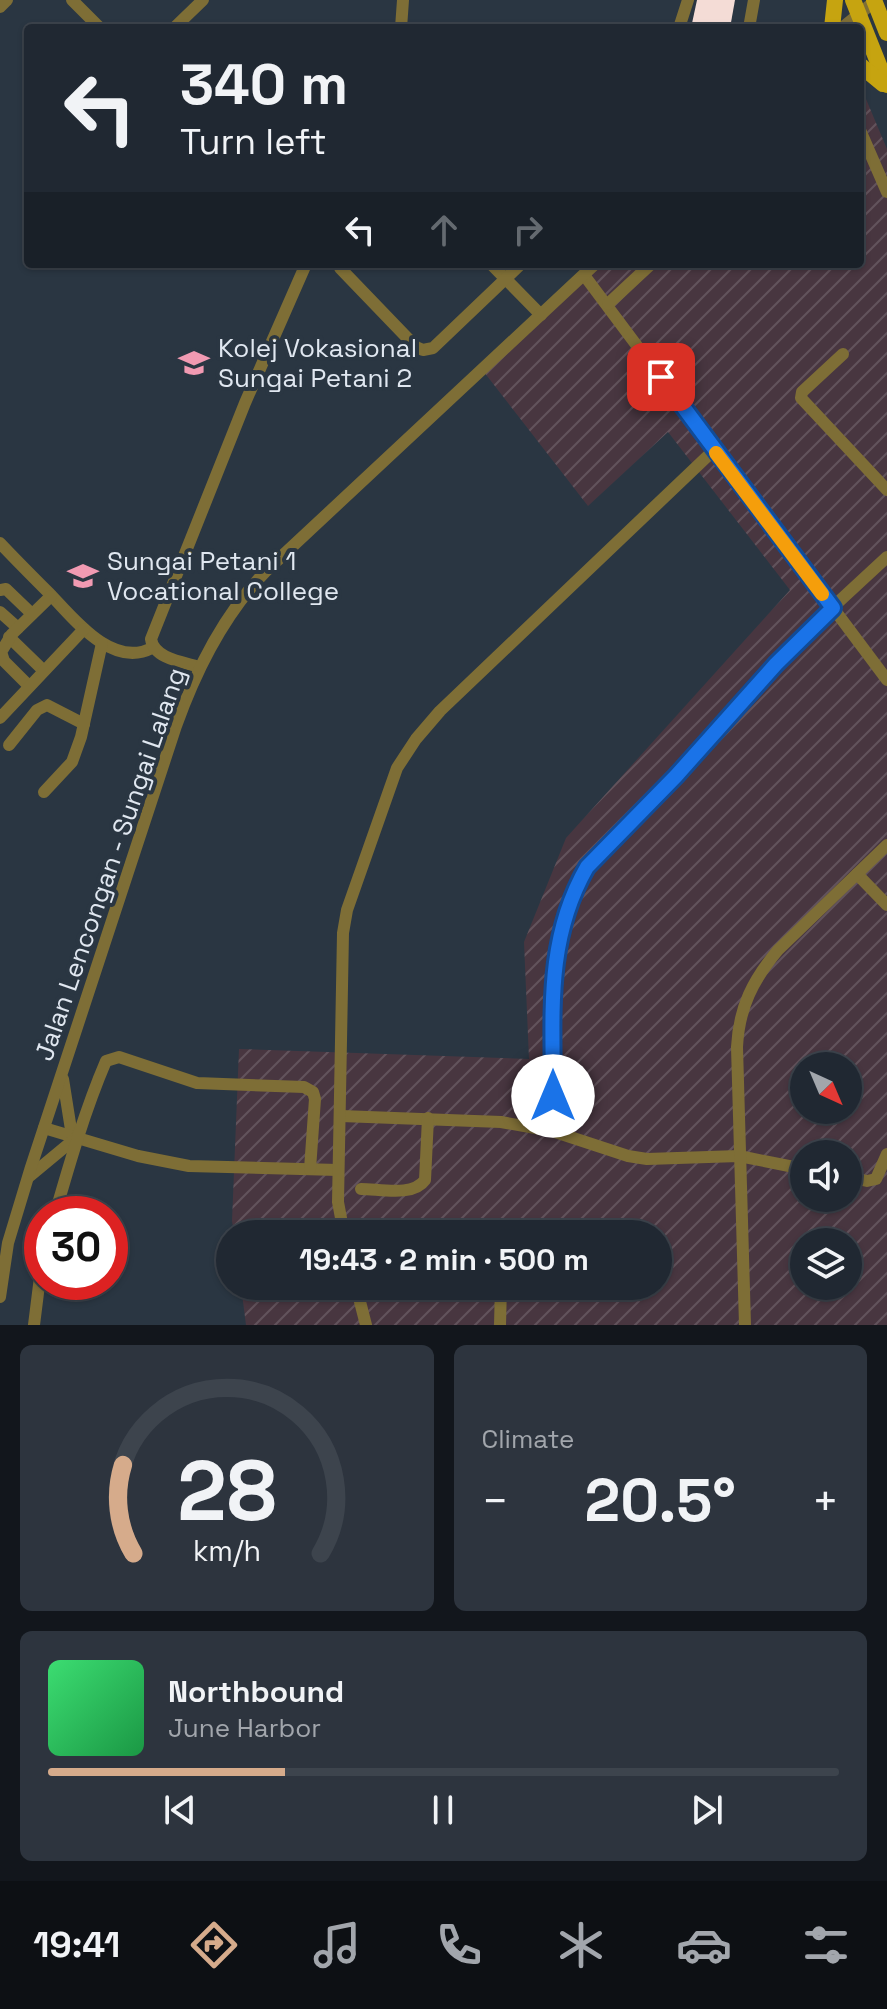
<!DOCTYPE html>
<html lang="en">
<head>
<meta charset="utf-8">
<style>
	:root { --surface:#202832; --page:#2d343e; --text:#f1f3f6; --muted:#a2a6ac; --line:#3d444d; --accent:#d6ab8b }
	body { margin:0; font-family:"Space Grotesk",sans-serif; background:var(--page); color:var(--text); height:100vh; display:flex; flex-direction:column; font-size:30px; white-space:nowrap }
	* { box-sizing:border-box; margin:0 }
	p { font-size:26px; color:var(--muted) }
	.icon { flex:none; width:44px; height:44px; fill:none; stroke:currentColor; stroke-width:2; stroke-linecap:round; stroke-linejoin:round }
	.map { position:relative; height:1325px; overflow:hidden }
	.drawer { display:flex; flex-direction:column; gap:20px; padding:20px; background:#12161c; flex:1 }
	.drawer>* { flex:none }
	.hud { position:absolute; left:24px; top:24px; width:840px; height:244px; border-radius:8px; box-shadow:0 2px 6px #0004,0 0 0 2px var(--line); background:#202832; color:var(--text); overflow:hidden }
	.needle { width:52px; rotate:136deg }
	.controls { position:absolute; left:790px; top:1052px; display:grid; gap:16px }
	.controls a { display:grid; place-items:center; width:72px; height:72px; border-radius:50%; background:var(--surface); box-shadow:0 2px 6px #0004,0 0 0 2px var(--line); font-size:40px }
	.speed { position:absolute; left:24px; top:1196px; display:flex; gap:16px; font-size:40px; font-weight:700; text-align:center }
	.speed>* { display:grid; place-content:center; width:104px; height:104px; border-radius:50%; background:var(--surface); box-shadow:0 2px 6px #0004,0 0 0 2px var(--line); line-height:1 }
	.speed .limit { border:12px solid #d22; background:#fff; color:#111 }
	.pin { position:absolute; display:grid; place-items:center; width:68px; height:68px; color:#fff; margin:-34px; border-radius:16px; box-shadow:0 4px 12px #0006 }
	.me { position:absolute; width:88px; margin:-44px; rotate:0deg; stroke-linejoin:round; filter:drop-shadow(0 0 6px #0008) }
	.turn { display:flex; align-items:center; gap:28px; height:168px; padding:0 24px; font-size:36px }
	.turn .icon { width:104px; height:104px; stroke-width:2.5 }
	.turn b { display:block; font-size:56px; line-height:68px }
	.lanes { display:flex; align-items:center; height:76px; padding:0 24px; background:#0003; justify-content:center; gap:40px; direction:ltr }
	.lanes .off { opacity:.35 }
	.big { font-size:60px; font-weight:700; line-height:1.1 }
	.drawer .widget { flex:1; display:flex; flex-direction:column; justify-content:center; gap:12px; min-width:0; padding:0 28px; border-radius:12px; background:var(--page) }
	.drawer .dial { align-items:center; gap:0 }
	.dial svg { height:208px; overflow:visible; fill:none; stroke:var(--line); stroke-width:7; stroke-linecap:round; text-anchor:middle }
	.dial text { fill:var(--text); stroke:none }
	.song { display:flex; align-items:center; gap:24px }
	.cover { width:96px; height:96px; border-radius:12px; background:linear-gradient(135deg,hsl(140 70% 55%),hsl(140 70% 35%)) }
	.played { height:8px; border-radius:4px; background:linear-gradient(90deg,var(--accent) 30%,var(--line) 30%) }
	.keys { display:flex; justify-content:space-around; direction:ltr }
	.heat { display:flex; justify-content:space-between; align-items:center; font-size:44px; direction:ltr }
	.drawer .tiles { flex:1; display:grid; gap:20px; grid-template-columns:1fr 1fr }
	.widget:last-child { grid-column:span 2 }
	.trip { position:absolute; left:216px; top:1220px; width:456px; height:80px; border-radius:40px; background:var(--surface); box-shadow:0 2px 6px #0004,0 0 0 2px var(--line); font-weight:700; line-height:80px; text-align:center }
	.tabs { display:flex; height:128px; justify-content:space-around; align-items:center; background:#0d1014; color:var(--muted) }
	.tabs .icon { width:56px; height:56px }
	.tabs .on { color:var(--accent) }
	.tabs b { font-size:36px; color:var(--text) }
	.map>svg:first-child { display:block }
</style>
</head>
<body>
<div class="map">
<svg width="887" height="1325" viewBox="0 0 887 1325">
	<defs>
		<pattern id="industrial-furrows" width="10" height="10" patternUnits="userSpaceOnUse" patternTransform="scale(2)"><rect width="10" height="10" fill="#483640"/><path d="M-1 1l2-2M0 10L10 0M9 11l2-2" fill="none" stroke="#62535c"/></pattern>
	</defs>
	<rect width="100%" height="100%" fill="#2a3642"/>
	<path fill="url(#industrial-furrows)" fill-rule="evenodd" d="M860,96L866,99L887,149V1325H246L241,1286H658V1234H234L232,1221L239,1049L529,1059L524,942L566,838L790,590L668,432L588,506L480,367L590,264H860ZM804,1066H848V1110H804ZM804,1154H848V1198H804ZM804,1242H848V1286H804Z"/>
	<path fill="#f4dcd6" d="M697,0H735L730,28H691Z"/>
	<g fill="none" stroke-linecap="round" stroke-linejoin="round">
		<g stroke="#7e6e36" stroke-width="12">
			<path d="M72,0L100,28"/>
			<path d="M0,7L7,0"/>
			<path d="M174,28L203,0"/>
			<path d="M401,28L403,0"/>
			<path d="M679,28L688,0"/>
			<path d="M749,28L754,0"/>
			<path d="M842,28L875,1"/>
			<path d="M860,130L887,192"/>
			<path d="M491,264L541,315"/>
			<path d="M340,268L416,347L423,350L433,348L521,264"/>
			<path d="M584,275L887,680"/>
			<path d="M608,304L651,264"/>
			<path d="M843,354L802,392L801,398L887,490"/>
			<path d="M0,543C16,560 32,576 49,593C73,618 112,669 152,648"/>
			<path d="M0,590L6,589L32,614"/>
			<path d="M0,612L18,628"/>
			<path d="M9,637L43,670"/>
			<path d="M200,667C183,662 154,659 151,639L245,403L306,264"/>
			<path d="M29,686L4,661L1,652L12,634L51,596"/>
			<path d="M0,718L84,629"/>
			<path d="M9,745L37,710L47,705L84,724"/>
			<path d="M44,792L72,762L81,737L102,643"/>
			<path d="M857,874L887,905"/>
			<path d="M63,1079L72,1136"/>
			<path d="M341,1116L501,1122L552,1131L628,1156L647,1159L739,1156L804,1169"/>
			<path d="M44,1128L138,1156L189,1166L338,1170"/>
			<path d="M552,1131C556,1041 540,949 587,867L676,776L807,631L887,557"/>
			<path d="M30,1176L77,1137"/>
			<path d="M848,1177L867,1181L876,1179L887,1154"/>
			<path d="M361,1189C380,1189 413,1197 425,1180L428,1118"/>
			<path d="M55,1214C70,1162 85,1110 106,1061L119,1057L197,1083L304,1087L313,1092L315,1099L310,1169"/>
			<path d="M344,1234L338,1202L343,933L347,910L397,768L416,739L440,711L714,450"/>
			<path d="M356,1286L366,1325"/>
			<path d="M0,1297L8,1243L31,1167L176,726C196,670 224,614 266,571L595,264"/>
			<path d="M34,1325L42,1261"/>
			<path d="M500,1325L501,1286"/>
			<path d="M745,1325L737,1047C739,1007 753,980 778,950L887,845"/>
		</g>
		<g stroke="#c6a410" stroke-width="16">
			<path d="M853,0L887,85"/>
			<path d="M874,0L887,33"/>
			<path d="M832,28L835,0"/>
			<path d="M860,65L883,84"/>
		</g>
	</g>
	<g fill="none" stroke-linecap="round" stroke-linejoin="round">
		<g stroke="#114b97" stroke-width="20">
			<path id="route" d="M553,1096C553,1015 545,940 587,867L676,776L776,664L833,608L661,377"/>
		</g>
		<use href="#route" stroke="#1a73e8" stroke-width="14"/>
		<path stroke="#f59e0b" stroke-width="14" d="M716,453L822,594"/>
	</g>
	<defs>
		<g id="school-bare" transform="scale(2.4)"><path d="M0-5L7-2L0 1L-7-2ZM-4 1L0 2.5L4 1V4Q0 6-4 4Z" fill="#f19ab2" stroke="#2a3642" stroke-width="2.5" paint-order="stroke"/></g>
	</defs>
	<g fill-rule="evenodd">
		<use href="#school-bare" x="194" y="363"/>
		<use href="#school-bare" x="83" y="576"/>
	</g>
	<g text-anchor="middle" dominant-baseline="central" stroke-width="8" stroke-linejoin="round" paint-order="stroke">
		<g font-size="26" fill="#e0e7f0" stroke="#2a3642" text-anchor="start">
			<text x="218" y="348">Kolej Vokasional<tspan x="218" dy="30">Sungai Petani 2</tspan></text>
			<text x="107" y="561">Sungai Petani 1<tspan x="107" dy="30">Vocational College</tspan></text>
		</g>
		<g font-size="26" fill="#e0e7f0" stroke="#2a3642">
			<text transform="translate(110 864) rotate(-71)">Jalan Lencongan - Sungai Lalang</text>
		</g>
	</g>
</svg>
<div class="controls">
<a><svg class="needle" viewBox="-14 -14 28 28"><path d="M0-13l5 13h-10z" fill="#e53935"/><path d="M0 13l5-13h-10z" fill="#a2a6ac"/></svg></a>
<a><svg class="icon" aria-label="sound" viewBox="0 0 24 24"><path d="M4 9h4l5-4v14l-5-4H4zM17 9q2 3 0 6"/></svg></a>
<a><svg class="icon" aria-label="layers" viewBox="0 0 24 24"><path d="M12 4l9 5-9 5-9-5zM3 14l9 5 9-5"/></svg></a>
</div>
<div class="speed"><div class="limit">30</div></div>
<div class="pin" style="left:661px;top:377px;background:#d93025"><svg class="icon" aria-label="arrive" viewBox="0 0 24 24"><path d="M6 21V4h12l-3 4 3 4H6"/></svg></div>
<svg class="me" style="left:553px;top:1096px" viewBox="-20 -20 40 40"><circle r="19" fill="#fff"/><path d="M0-13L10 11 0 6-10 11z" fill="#1a73e8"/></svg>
<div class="trip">19:43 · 2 min · 500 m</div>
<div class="hud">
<div class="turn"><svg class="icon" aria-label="left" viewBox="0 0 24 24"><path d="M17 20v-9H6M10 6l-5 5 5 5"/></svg><div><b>340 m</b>Turn left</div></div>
<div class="lanes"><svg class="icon" aria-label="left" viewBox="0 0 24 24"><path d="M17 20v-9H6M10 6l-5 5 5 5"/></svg><svg class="icon off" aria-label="ahead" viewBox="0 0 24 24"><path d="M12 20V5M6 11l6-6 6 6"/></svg><svg class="icon off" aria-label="right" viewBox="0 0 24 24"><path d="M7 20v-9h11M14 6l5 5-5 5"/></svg></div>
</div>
</div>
<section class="drawer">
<div class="tiles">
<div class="widget dial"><svg viewBox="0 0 100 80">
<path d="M14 69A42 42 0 1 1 86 69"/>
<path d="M14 69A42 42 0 0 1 10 35" stroke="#d6ab8b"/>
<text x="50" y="56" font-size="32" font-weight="700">28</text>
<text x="50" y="72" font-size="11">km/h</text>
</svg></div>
<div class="widget"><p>Climate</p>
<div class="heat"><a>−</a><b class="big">20.5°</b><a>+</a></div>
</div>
<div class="widget">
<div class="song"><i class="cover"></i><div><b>Northbound</b><p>June Harbor</p></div></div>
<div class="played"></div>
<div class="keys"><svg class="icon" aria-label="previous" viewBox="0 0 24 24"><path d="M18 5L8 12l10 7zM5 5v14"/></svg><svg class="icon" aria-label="pause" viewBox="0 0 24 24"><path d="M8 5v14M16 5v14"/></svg><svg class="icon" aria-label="next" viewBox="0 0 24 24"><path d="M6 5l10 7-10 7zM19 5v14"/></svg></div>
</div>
</div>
</section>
<nav class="tabs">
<b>19:41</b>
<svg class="icon on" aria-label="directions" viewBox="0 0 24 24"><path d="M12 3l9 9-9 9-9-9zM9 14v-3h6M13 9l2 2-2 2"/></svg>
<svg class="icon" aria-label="music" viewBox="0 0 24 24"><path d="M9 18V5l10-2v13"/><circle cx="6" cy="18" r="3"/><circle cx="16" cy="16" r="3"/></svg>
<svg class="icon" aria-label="phone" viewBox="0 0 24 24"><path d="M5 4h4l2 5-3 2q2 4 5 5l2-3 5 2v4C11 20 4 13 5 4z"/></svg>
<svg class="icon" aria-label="climate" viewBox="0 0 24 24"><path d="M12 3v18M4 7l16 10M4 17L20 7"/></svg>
<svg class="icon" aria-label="car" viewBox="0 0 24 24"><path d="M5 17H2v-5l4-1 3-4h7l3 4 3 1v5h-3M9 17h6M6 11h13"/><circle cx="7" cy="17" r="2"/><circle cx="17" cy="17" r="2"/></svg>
<svg class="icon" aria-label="filters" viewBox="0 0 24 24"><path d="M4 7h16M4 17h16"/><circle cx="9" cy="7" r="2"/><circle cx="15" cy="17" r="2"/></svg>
</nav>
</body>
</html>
